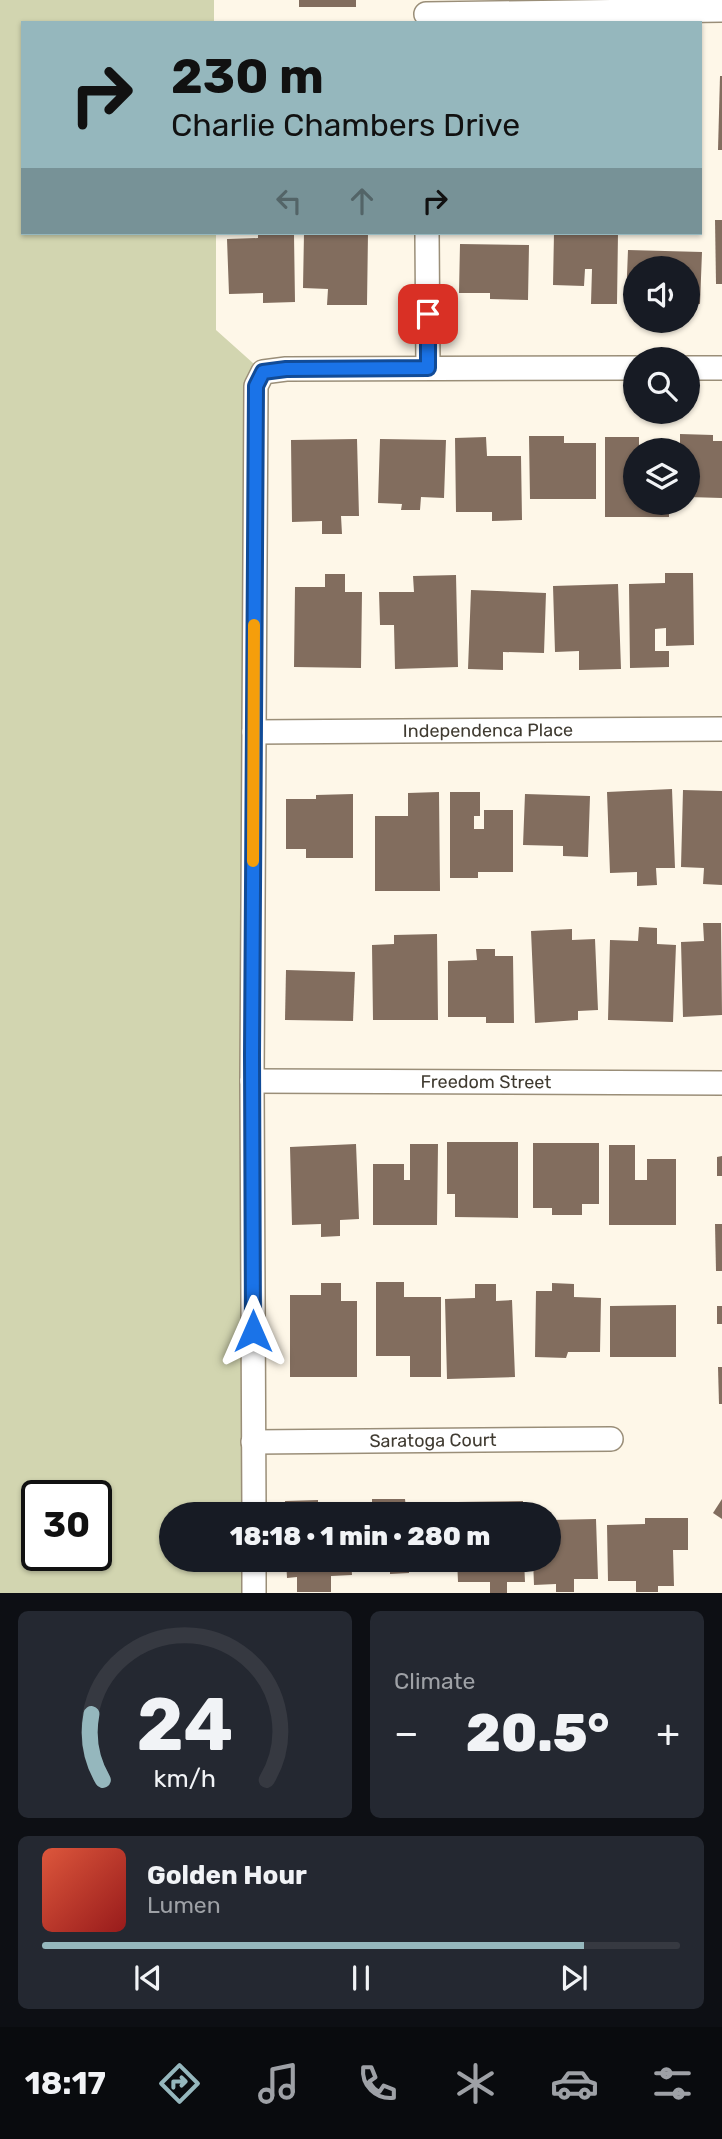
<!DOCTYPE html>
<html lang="en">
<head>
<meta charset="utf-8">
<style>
	:root { --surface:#171b24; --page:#242831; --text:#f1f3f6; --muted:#9ea1a6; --line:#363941; --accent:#95b7bd }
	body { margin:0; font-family:Rubik,sans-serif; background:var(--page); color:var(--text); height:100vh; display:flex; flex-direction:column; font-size:26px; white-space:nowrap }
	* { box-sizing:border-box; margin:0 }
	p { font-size:23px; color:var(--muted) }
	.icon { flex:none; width:38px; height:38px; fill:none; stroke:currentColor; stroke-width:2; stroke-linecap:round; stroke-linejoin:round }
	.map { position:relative; height:1593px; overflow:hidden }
	.drawer { display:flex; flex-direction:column; gap:18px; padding:18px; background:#0d0f14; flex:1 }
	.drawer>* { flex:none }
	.top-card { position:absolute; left:21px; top:21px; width:681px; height:214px; border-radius:0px; box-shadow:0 2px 5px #0004; background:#95b7bd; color:#111; overflow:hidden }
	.buttons { position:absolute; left:623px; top:256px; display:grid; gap:14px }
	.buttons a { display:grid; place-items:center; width:77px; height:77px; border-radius:50%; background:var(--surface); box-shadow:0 2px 5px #0004; font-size:35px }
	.speed { position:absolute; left:21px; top:1480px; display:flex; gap:14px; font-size:35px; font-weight:700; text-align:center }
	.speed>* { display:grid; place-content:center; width:91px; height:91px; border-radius:50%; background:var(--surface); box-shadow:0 2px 5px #0004; line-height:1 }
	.speed .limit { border:4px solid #111; border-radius:10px; background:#fff; color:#111 }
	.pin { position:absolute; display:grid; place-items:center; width:60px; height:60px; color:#fff; margin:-30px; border-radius:14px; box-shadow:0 4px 10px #0006 }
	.me { position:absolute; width:77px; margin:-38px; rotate:0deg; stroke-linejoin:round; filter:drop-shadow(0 0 5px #0008) }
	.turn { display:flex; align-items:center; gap:24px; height:147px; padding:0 35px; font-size:32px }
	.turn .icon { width:91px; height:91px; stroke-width:2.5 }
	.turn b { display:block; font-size:49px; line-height:60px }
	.lanes { display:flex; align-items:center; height:66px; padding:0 35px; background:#0003; justify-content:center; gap:35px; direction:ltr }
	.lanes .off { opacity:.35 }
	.big { font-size:52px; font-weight:800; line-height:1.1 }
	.drawer .tile { flex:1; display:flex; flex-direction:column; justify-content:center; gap:10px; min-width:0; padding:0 24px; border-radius:10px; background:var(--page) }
	.drawer .dial { align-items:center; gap:0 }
	.dial svg { height:182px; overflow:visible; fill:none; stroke:var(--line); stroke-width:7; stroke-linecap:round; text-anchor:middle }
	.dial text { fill:var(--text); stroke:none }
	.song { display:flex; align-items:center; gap:21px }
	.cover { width:84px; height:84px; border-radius:10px; background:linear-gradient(135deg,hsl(10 70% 55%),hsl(0 70% 35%)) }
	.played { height:7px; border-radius:4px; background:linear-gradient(90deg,var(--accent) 85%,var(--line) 85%) }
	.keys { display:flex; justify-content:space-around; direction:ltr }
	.heat { display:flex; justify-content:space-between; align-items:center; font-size:38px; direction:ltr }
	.drawer .tiles { flex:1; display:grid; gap:18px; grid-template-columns:1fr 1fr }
	.tile:last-child { grid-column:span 2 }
	.trip { position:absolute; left:159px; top:1502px; width:402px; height:70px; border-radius:35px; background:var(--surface); box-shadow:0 2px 5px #0004; font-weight:800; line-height:70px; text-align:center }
	.dock { display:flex; height:112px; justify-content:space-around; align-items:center; background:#090b0e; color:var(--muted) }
	.dock .icon { width:49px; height:49px }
	.dock .current { color:var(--accent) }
	.dock b { font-size:32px; color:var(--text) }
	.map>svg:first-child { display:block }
</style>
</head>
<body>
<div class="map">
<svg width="722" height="1593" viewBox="0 0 722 1593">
	<rect width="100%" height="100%" fill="#fef7e8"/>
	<path fill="#d2d5b0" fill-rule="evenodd" d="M0,0H214V23H23V233H216V330L263,372L254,1514H172V1559H254V1593H0ZM37,1496H96V1556H37Z"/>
	<g fill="#826d5e">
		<rect x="299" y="0" width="57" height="7"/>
		<path d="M720,76H722V150H718Z"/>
		<path d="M715,220H722V284H716Z"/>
		<path d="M258,233L294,235L295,302L263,303V293L229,294L227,239L258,238Z"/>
		<path d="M304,233H368L367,305H327L328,289L303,288Z"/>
		<path d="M554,233H618L617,304H591L592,269H585L584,286L553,285Z"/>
		<path d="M460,244L529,245L528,300L490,299V293H459Z"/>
		<path d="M628,250L702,252L700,304L688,303V268H635V302L626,301Z"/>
		<path d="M680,434L713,435V441H722V498L688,497V450H680Z"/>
		<path d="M529,436H564V443H596V499H530Z"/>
		<path d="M486,437L487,456H521L522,520L492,521V512H456L455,438Z"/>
		<path d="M605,437H639V450H635V453H631V475H635V502H669V517H605Z"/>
		<path d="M357,439L359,516H341L342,534H322V521L292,522L291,440Z"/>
		<path d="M380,439L446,440L444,498L421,497L420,510H401L402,504L378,503Z"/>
		<path d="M665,573H693L694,645L666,646V628L655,629V651H669V667L630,668L629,584L665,583Z"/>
		<path d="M325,574H345V592H362L361,668L294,667L295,587H325Z"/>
		<path d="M456,575L458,667L395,669L394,625H380L379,592H414L413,576Z"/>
		<path d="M618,584L621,669L579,670V651L555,652L553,586Z"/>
		<path d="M471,590L546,593L544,653L503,652V670L468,669Z"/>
		<path d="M672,789L675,868H656L657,885L637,886V872L610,873L607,792Z"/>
		<path d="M683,790L722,791V885L703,884L704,868L681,867Z"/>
		<path d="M439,792L440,891H375V816H408V793Z"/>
		<path d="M450,792H480V816H474V829H484V810H513V872H478V878H450Z"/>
		<path d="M353,794V858H306V849H286V799H316V795Z"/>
		<path d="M525,794L590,796L588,857L563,856V846L523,845Z"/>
		<path d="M703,923H721L722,1015L683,1017L681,942L704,941Z"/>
		<path d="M639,927L657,928V944L676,945L673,1022L608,1020L610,940L638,941Z"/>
		<path d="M572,929V940L595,939L598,1010L578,1011V1020L535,1023L531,931Z"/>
		<path d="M437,934L438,1020H373L372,945L394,944V935Z"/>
		<path d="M476,949H495V956H513L514,1023H486V1017H448V961L477,960Z"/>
		<path d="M286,970L355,972L353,1021L285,1020Z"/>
		<path d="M447,1142H518V1218L455,1217V1194H447Z"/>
		<path d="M533,1143H599V1204H582V1215H552V1208H533Z"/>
		<path d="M356,1144L359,1219L340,1220V1236L321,1237V1224L292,1225L290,1147Z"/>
		<path d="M410,1144H438L437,1225H373V1164H404V1180H410Z"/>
		<path d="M609,1145H635V1180H647V1159H676V1225H609Z"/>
		<path d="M722,1156V1176H717V1157Z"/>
		<path d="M715,1224H722V1271H716Z"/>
		<path d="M376,1282H404V1297H441V1377H410V1356H376Z"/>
		<path d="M321,1283H341V1301H357V1377H290V1295H321Z"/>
		<path d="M552,1283L574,1284V1297L601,1298L600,1352H568L566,1358L535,1357L536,1291H552Z"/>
		<path d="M475,1284H496V1301L512,1300L515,1377L447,1379L445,1299L475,1298Z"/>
		<path d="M676,1305V1357H610V1306Z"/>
		<rect x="717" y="1306" width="5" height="18"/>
		<path d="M718,1367H722V1404H719Z"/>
		<path d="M372,1499H405L406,1508L436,1507V1514H372Z"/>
		<path d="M722,1499V1519L713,1513Z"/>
		<path d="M318,1500V1514H285V1501Z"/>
		<path d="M523,1501L524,1514H457V1502Z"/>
		<path d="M645,1518H688V1550H673L674,1586H658V1592H636V1581H608L607,1525L645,1524Z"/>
		<path d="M596,1519L598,1579H574V1592H556V1584L534,1585L533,1559H550V1520Z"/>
		<path d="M286,1559H351L352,1575L331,1576V1592H297V1577L287,1578Z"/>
		<path d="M373,1559H416V1562H409V1573L390,1574V1567H373Z"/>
		<path d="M457,1559H524L525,1582H507V1593H490V1582H458Z"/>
	</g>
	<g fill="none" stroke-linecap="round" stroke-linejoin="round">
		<g stroke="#9a8e78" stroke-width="26">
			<g id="minor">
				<path d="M426,14L722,10"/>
				<path d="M427,233L428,368"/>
				<path d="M688,368H722"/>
				<path id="s1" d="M254,732L722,729"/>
				<path id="s2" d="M252,1081L722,1083"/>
				<path id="s3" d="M253,1442L611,1439"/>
				<path d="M254,1514L252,1081L256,386L263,372L286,369L635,368"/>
				<path d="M254,1559V1593"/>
			</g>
		</g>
		<use href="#minor" stroke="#fff" stroke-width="23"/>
	</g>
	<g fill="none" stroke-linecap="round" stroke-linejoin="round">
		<g stroke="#114b97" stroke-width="18">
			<path id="route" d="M253,1331L252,1055L256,386L263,372L286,369L428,368V314"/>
		</g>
		<use href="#route" stroke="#1a73e8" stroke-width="12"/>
		<path stroke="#f59e0b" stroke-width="12" d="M253,861L254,625"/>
	</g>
	<g text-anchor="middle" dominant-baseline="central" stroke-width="7" stroke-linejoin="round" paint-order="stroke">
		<g font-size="18" fill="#403b31" stroke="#fff">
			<text stroke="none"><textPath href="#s1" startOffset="234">Independenca Place</textPath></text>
			<text stroke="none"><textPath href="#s2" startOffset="234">Freedom Street</textPath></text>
			<text stroke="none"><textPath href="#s3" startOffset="180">Saratoga Court</textPath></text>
		</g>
	</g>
</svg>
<div class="buttons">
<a><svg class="icon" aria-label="sound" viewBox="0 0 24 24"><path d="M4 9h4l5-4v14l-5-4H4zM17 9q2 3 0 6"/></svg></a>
<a><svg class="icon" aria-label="search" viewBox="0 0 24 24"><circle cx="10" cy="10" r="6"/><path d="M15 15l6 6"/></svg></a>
<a><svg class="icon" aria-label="layers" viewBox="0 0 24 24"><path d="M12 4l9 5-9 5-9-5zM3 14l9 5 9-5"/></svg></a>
</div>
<div class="speed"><div class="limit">30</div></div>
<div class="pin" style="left:428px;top:314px;background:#d93025"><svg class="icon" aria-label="arrive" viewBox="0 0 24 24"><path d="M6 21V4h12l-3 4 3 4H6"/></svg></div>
<svg class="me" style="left:253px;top:1331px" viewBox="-20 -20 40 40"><path d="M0-17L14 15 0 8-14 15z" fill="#1a73e8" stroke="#fff" stroke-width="4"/></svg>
<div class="trip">18:18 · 1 min · 280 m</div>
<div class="top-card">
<div class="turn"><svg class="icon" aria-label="right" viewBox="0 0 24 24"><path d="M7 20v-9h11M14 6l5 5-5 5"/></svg><div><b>230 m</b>Charlie Chambers Drive</div></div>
<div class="lanes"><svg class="icon off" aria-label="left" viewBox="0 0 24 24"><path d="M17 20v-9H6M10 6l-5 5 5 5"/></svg><svg class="icon off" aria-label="ahead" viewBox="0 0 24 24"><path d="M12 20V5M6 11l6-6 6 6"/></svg><svg class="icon" aria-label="right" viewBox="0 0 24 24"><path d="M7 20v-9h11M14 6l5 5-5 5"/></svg></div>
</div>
</div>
<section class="drawer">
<div class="tiles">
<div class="tile dial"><svg viewBox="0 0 100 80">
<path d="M14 69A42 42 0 1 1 86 69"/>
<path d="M14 69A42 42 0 0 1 9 40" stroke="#95b7bd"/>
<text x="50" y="56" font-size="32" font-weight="700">24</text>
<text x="50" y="72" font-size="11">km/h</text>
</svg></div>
<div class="tile"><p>Climate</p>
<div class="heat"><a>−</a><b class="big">20.5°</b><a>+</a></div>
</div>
<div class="tile">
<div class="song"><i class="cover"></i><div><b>Golden Hour</b><p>Lumen</p></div></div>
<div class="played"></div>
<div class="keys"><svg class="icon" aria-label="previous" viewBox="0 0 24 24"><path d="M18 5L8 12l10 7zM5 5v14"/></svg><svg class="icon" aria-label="pause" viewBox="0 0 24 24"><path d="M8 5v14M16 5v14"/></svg><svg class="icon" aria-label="next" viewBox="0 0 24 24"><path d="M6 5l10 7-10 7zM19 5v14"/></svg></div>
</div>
</div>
</section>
<nav class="dock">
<b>18:17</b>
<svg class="icon current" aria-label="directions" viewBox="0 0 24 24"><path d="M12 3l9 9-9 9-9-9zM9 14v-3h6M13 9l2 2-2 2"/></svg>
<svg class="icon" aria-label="music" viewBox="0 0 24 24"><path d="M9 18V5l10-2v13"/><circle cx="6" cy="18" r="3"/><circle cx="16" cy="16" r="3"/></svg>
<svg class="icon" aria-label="phone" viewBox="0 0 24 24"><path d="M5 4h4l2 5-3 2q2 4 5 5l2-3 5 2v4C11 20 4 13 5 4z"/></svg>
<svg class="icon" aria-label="climate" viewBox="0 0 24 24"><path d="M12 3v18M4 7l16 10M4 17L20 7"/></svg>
<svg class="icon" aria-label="car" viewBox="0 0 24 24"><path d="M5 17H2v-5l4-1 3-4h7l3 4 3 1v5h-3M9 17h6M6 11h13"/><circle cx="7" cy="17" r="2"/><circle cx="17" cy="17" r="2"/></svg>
<svg class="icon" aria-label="filters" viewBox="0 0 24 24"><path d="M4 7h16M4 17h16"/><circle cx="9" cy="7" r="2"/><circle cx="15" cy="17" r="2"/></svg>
</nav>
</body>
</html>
